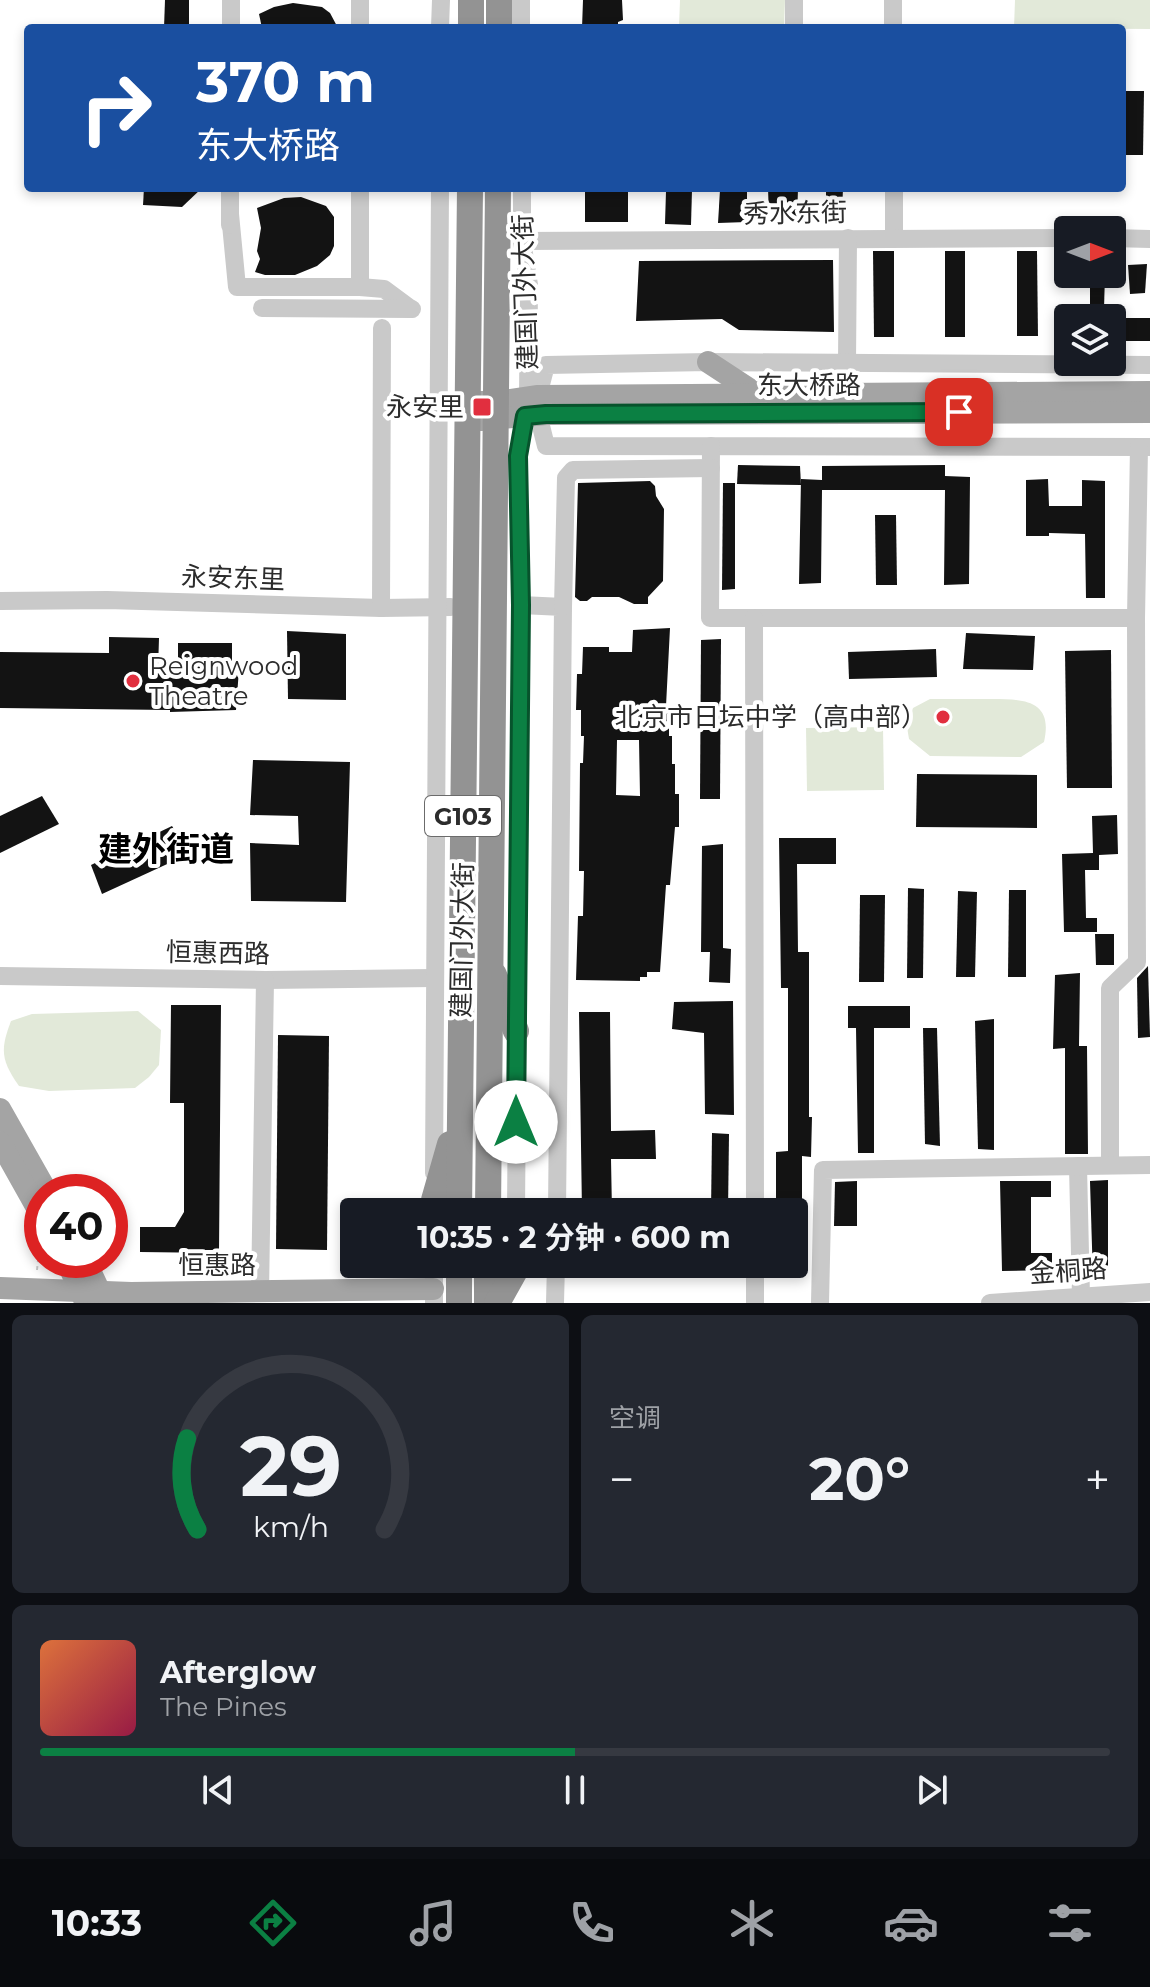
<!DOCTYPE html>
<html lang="zh">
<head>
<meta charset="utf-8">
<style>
	:root { --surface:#171b24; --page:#242831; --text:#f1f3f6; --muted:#9ea1a6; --line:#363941; --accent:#0b8043 }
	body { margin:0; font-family:Montserrat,"Noto Sans SC",sans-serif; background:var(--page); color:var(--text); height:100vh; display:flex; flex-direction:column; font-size:30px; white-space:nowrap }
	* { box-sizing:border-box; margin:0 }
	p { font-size:26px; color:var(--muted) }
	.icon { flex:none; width:44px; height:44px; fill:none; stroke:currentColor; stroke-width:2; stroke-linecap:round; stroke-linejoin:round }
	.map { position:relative; height:1303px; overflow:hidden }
	.drawer { display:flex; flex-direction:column; gap:12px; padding:12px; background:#0d0f14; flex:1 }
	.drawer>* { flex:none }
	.hud { position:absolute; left:24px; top:24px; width:1102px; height:168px; border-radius:8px; box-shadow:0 4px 12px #0003; background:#1a4fa0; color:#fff; overflow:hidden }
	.needle { width:52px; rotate:90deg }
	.fabs { position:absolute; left:1054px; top:216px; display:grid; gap:16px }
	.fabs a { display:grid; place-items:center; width:72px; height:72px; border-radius:8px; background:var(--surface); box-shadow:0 4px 12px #0003; font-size:40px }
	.speed { position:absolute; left:24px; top:1174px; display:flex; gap:16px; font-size:40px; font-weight:700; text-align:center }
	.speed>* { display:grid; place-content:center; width:104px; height:104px; border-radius:50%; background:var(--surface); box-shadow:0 4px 12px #0003; line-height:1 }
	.speed .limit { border:12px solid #d22; background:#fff; color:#111 }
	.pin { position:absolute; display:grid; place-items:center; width:68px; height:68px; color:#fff; margin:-34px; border-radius:16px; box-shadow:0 4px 12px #0006 }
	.me { position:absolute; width:88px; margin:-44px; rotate:0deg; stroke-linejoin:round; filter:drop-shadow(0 0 6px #0008) }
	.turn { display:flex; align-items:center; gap:28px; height:168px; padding:0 40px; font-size:36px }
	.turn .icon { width:104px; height:104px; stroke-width:2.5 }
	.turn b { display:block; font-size:56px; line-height:68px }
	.big { font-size:60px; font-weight:700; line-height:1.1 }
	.drawer .tile { flex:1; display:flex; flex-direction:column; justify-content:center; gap:12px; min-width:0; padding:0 28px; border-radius:12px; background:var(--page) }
	.drawer .dial { align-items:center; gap:0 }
	.dial svg { height:208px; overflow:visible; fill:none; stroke:var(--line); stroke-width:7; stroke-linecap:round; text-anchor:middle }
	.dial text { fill:var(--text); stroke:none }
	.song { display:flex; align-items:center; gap:24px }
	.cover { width:96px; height:96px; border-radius:12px; background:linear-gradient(135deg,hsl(20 70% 55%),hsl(340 70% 35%)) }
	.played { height:8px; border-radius:4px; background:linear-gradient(90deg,var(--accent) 50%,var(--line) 50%) }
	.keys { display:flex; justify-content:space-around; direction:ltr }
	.heat { display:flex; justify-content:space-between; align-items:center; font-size:44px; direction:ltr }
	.drawer .tiles { flex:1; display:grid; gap:12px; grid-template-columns:1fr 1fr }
	.tile:last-child { grid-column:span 2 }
	.trip { position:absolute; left:340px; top:1198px; width:468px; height:80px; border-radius:8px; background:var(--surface); box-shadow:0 4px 12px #0003; font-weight:700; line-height:80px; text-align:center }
	.tabs { display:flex; height:128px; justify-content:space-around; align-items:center; background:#090b0e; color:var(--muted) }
	.tabs .icon { width:56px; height:56px }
	.tabs .on { color:var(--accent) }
	.tabs b { font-size:36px; color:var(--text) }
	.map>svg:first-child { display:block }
</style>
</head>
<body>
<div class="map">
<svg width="1150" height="1303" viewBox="0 0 1150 1303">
	<rect width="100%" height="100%" fill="#fff"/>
	<g fill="#e2e9d9">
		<path d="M680,0H785L784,28H679Z"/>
		<path d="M1015,0H1150V29L1014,28Z"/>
		<path d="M930,699C949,699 969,699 988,699C1021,699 1054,698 1044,742L1021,757L930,756L909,739L907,727L913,708Z"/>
		<path d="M883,727L884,790L807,791L806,728Z"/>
		<path d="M138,1011L161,1030L159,1065L149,1077L135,1088L49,1091L19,1086C1,1060 0,1050 11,1021L32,1014Z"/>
	</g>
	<g fill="#131313" fill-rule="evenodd">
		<path d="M165,0H189V28H164Z"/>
		<path d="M583,0H622L623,20L618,22V28H582Z"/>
		<path d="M293,3L322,7L330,13L338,28H262L259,14L274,7Z"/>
		<path d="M1122,91H1144L1143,155H1122Z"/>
		<path d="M144,188H202L182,207L143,205Z"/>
		<rect x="585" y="188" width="43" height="34"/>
		<path d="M768,188H798L797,220H769Z"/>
		<path d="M826,188H843L842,215L826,216Z"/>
		<path d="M747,189V222L718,223L720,190Z"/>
		<path d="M692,190L691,225L665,224L666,191Z"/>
		<path d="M301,197L326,206L334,217V246L330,255L317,266L295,275H265L255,272L260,259L257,251L261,228L257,208L284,198Z"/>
		<path d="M873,251H894V337H874Z"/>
		<rect x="945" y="251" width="20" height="86"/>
		<path d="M1017,251H1037L1038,336H1017Z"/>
		<path d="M833,260L834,332L739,330L722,319L636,321L639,261Z"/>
		<path d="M1147,264L1145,293L1130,294L1128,265Z"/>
		<path d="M1090,274H1105L1104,309L1090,310Z"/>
		<rect x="1112" y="318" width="38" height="23"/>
		<path d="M738,465L800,466L801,485L737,484Z"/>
		<path d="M945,465V476L970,477L969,584L944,585L945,490H822L821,583L799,584L801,479L822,480V466Z"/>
		<path d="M1048,479L1049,506H1082V480L1105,481V598H1086L1085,534L1049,533V536H1026V480Z"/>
		<path d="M650,481L655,486L656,496L664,509L663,581L648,597V604H634L619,597H592L587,601H580L575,597L578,483Z"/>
		<path d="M723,483H735V589L722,590Z"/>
		<path d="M875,515H896L897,585H876Z"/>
		<path d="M670,628L666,706H669V736H672V764H675V794H679V827H675L670,885H666L660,972H647V977H640V981L576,980L578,916H583L584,871H579L580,763H583L584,736H581V710H576L577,674H582L583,647H609V652H632L633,630ZM617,740H639L640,796L616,795Z"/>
		<path d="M287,631L346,634V700L288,699Z"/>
		<path d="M966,633L1035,636L1033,670L963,669Z"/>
		<path d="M109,637L159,638L158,670L178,668V643H232V670L239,669L236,710L170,712V710L0,708V652L109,653Z"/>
		<path d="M721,639L720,799H700L701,640Z"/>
		<path d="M936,649L937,677L849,679L848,652Z"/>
		<path d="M1111,650L1112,788H1067L1065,651Z"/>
		<path d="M253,760L350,762L346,902L251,901L250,843L299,845L298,816L250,815Z"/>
		<path d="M917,774L1037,775V828L916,827Z"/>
		<path d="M42,796L59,824L0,853V816Z"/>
		<path d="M1117,815L1118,854L1099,855V870H1085L1086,918H1097V932H1064L1062,854L1093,853L1092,816Z"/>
		<path d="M172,826L189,854L102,894L91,865Z"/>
		<path d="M779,838H836V864H797L798,952H809V1117H812L811,1157L802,1156V1212H776V1152L788,1151V988H781Z"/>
		<path d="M723,844V948L731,949L730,983L709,982L710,952H701L702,846Z"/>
		<path d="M908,888L924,889L923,978H907Z"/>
		<path d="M1009,890H1026V977H1008Z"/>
		<path d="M958,891L977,892L975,977H956Z"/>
		<path d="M860,895H885L884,982H859Z"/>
		<path d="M1095,934H1114V965H1096Z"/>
		<path d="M1148,966L1150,1037L1138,1038L1137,978Z"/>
		<path d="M1080,973L1079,1046H1087L1088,1154H1065V1048L1053,1049L1055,975Z"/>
		<path d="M733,1001L734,1115L705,1114L704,1033L672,1029L674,1002Z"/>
		<path d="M171,1005H221L219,1253L140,1252V1227H175L184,1212V1103H170Z"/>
		<path d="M848,1006H910V1028H874V1153H858L856,1028H848Z"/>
		<path d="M579,1012H610L611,1131L655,1130L656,1159H611L612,1212H582Z"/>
		<path d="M994,1019V1150L978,1149L975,1021Z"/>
		<path d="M923,1028H937L940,1146L925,1144Z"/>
		<path d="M278,1035L329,1036L327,1250L276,1249Z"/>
		<path d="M712,1133L729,1134L728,1212H711Z"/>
		<path d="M1108,1180V1277L1093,1279L1090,1181Z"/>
		<path d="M857,1181V1226H834L835,1182Z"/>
		<path d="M1000,1181H1051V1197H1031V1253H1052V1270L1002,1271Z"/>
	</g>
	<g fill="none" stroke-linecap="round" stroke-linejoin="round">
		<path stroke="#c9c9c9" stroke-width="2" stroke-dasharray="4 4" stroke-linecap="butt" d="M37,1270L39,1251"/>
		<g stroke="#c9c9c9" stroke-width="18">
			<path d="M360,0V28"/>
			<path d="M521,0V28"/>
			<path d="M893,0V28"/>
			<path d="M231,28V0"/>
			<path d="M440,28L441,0"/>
			<path d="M794,28V0"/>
			<path d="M360,188V287"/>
			<path d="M894,188V237"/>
			<path d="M230,214L237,287H360L384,289L411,309"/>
			<path d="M230,225V188"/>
			<path d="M1112,238L1150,239"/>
			<path d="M522,241L1068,238"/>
			<path d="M262,308L412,309"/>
			<path d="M847,363L848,238"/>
			<path d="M538,396L546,365L708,362L1150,365"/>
			<path d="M538,414L546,446L1150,447"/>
			<path d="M711,446L710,618H1136L1139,447"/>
			<path d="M0,601L107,600L381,608L451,607"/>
			<path d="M521,605L563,607L557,1212"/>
			<path d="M563,607L566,478L573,470L711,468"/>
			<path d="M381,608L382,328"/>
			<path d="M754,618L755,1212"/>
			<path d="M0,976L265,980L434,978"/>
			<path d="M1110,1165V988L1137,962L1136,618"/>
			<path d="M1078,1166L1081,1297"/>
			<path d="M434,1173L440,188"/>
			<path d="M516,1212L521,605L518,456L528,398L529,285L522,241V188"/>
			<path d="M434,1264V1303"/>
			<path d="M755,1264V1303"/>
			<path d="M260,1293L265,980"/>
			<path d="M555,1303L556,1264"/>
			<path d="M820,1303L823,1170L1150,1165"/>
			<path d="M990,1303L1150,1292"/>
		</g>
		<g stroke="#a4a4a4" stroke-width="22">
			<path d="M708,362L760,396"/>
			<path d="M468,402H496L538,396L1150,392"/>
			<path d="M481,420L546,414L1150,412"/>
			<path d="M0,1109L47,1192"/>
			<path d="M0,1142L42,1217"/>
			<path d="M66,1260L84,1299"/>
			<path d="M85,1260L99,1290L102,1302"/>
			<path d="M0,1288L131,1293L433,1289"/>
		</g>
		<g stroke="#939393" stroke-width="26">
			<path d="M471,28V0"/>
			<path d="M499,28V0"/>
			<path d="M494,975L516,1031"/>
			<path d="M434,1200L450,1144"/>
			<path d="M459,1212L470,188"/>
			<path d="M488,1212L498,188"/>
			<path d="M459,1264V1303"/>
			<path d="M487,1303V1264"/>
			<path d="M497,1303L516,1269"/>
		</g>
	</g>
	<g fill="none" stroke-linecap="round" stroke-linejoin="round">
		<g stroke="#07532c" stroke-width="20">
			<path id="route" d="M516,1122L521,605L518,456L525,416L546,414L959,412"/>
		</g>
		<use href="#route" stroke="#0b8043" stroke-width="14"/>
	</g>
	<g fill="#e12f3f" stroke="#fff" stroke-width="3">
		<rect x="472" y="397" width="20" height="20" rx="4"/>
		<circle cx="133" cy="681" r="8"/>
		<circle cx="943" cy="717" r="8"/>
	</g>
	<g text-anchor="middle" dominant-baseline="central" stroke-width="8" stroke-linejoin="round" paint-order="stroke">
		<rect fill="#fff" stroke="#6b6b6b" stroke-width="2" x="425" y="796" width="76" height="40" rx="6"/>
		<g font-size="24" font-weight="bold" fill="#2c2c2c">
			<text x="463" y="816">G103</text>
		</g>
		<g font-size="26" fill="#2c2c2c" stroke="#fff">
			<text transform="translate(795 213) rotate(-1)">秀水东街</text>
			<text transform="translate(525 292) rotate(-92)">建国门外大街</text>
			<text x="809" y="385">东大桥路</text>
			<text transform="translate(233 578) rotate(2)">永安东里</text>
			<text transform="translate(462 940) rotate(-89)">建国门外大街</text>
			<text transform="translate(218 953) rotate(1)">恒惠西路</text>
			<text x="217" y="1265">恒惠路</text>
			<text transform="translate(1068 1271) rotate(-4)">金桐路</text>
		</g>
		<g font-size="26" fill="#2c2c2c" stroke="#fff" text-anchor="end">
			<text x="464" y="407">永安里</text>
			<text x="149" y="666" text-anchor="start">Reignwood<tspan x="149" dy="30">Theatre</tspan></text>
			<text x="927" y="717">北京市日坛中学（高中部）</text>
		</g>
		<g font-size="34" font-weight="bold" fill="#000" stroke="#fff">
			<text x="166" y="849">建外街道</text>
		</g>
	</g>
</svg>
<div class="fabs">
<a><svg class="needle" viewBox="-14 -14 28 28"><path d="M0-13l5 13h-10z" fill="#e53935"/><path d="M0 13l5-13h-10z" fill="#9ea1a6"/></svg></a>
<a><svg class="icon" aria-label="layers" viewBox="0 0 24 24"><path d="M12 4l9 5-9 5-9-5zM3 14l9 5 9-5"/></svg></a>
</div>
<div class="speed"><div class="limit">40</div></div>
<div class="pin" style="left:959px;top:412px;background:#d93025"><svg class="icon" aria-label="arrive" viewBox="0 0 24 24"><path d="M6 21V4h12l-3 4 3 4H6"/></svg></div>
<svg class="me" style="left:516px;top:1122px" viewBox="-20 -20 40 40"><circle r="19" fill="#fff"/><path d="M0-13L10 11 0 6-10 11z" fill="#0b8043"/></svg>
<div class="trip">10:35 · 2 分钟 · 600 m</div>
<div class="hud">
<div class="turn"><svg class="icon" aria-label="right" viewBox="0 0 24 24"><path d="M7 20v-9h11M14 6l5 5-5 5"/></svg><div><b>370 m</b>东大桥路</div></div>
</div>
</div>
<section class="drawer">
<div class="tiles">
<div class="tile dial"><svg viewBox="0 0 100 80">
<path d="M14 69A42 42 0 1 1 86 69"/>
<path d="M14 69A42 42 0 0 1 10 34" stroke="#0b8043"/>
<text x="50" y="56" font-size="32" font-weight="700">29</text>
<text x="50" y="72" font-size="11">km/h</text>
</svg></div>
<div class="tile"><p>空调</p>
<div class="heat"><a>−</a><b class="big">20°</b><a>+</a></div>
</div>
<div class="tile">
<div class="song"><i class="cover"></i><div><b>Afterglow</b><p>The Pines</p></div></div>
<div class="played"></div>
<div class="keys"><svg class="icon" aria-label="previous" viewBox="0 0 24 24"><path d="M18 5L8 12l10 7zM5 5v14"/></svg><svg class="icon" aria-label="pause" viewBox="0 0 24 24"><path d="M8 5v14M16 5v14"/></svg><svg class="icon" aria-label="next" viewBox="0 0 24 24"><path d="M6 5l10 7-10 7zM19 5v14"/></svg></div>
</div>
</div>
</section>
<nav class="tabs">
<b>10:33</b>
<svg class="icon on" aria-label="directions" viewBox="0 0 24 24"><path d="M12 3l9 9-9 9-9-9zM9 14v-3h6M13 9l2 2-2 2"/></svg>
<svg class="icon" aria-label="music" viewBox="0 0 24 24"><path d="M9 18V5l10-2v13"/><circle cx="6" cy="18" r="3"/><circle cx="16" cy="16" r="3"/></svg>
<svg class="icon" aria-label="phone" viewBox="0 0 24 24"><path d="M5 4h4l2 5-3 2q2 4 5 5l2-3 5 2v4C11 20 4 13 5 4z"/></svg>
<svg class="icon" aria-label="climate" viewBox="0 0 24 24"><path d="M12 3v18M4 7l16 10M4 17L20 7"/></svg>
<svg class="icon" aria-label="car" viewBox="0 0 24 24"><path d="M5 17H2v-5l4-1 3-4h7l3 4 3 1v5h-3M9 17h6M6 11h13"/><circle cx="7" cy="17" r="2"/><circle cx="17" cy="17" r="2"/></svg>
<svg class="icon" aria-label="filters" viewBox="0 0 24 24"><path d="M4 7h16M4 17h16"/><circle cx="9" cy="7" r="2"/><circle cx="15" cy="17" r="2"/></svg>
</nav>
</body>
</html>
